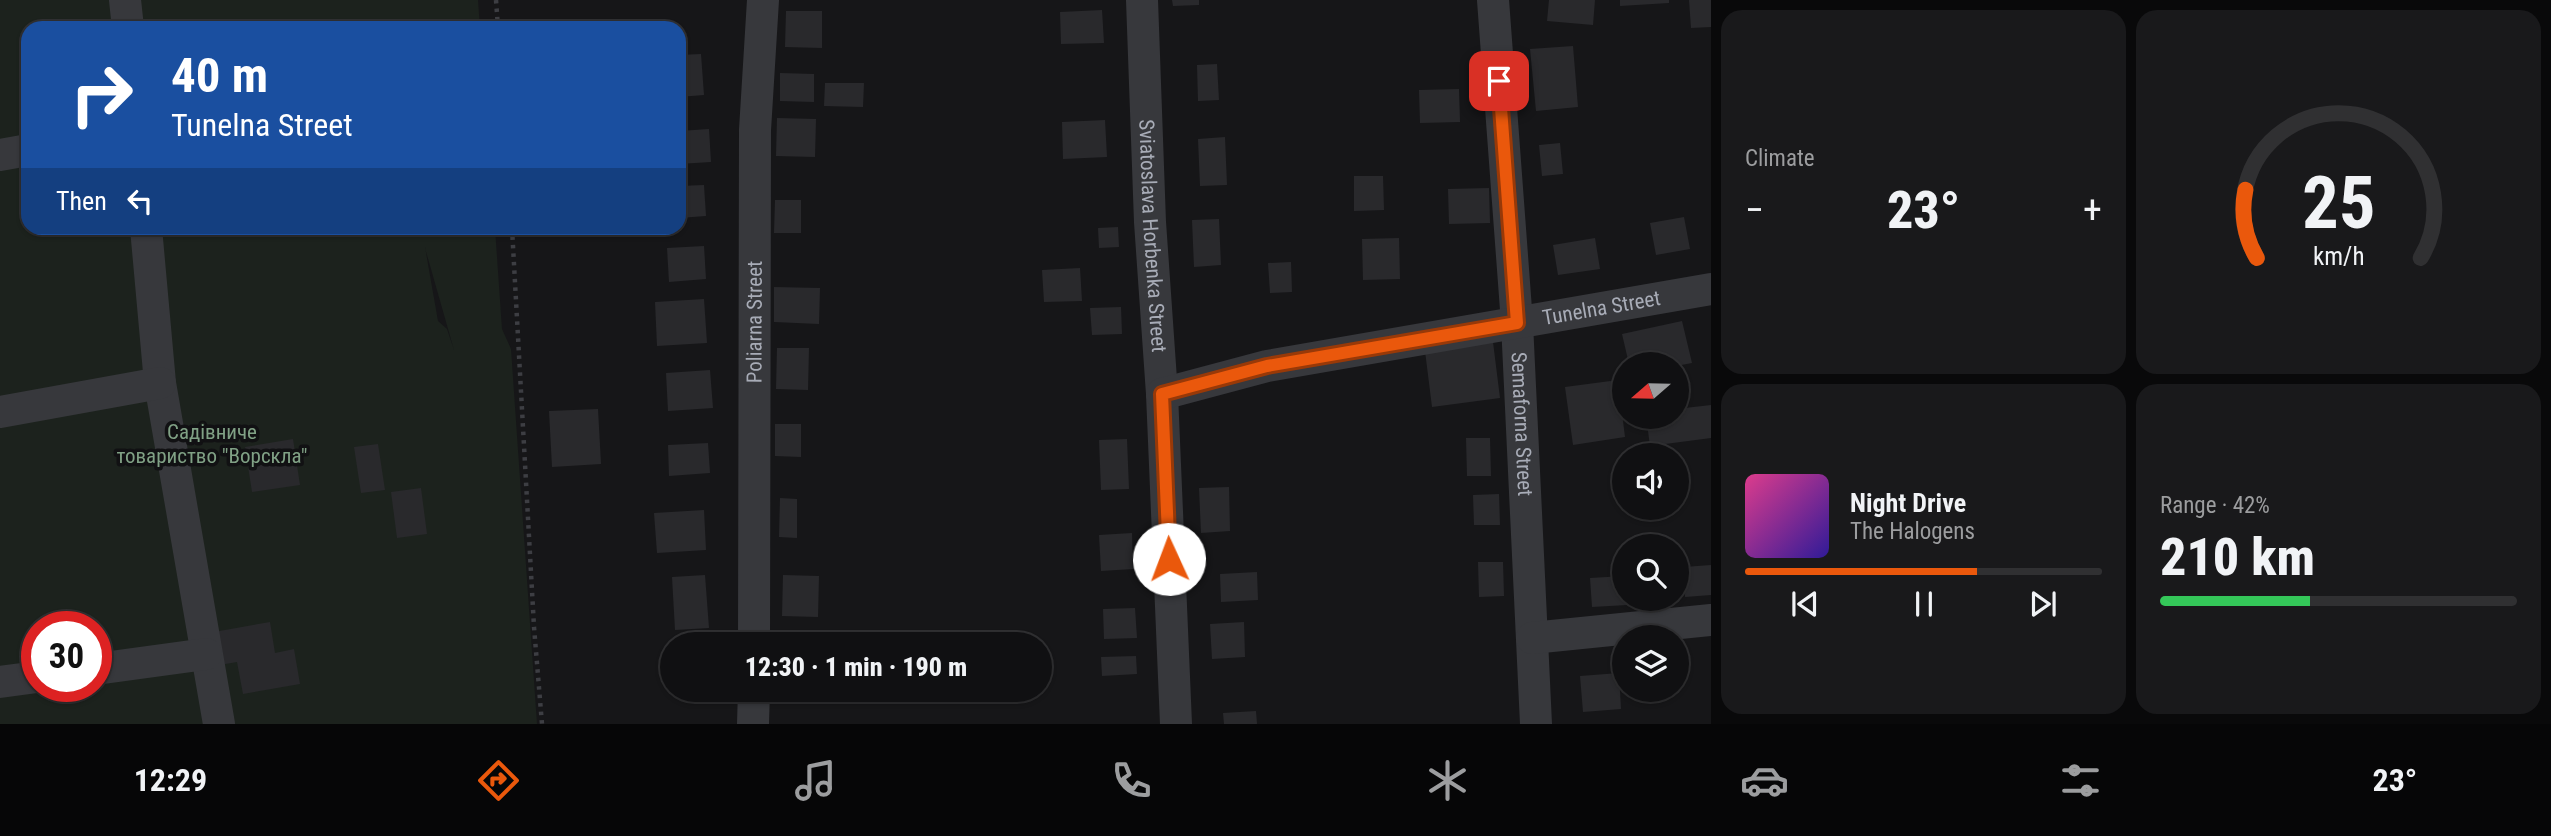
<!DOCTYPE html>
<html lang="en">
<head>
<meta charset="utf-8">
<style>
	:root { --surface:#101012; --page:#19191b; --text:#f1f3f6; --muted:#9c9d9f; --line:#303032; --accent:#ea580c }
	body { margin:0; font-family:"Roboto Condensed",sans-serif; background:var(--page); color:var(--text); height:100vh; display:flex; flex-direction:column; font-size:26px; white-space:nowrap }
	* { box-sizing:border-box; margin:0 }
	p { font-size:23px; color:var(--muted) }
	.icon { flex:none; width:38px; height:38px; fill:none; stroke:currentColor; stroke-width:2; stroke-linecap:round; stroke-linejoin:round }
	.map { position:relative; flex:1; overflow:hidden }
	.drawer { display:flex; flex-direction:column; gap:10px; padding:10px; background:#09090a; width:840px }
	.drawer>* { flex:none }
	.banner { position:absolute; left:21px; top:21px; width:665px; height:214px; border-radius:21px; box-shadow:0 2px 5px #0004,0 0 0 2px var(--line); background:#1a4fa0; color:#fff; overflow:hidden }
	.needle { width:46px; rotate:250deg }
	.controls { position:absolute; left:1612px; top:352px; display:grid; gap:14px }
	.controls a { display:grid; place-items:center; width:77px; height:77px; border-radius:50%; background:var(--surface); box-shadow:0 2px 5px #0004,0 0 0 2px var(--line); font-size:35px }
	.speed { position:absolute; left:21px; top:611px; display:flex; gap:14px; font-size:35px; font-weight:700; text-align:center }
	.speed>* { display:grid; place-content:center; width:91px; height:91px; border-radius:50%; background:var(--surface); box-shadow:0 2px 5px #0004,0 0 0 2px var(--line); line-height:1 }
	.speed .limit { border:10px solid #d22; background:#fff; color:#111 }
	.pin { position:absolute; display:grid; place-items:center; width:60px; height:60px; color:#fff; margin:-30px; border-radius:14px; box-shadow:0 4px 10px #0006 }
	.me { position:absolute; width:77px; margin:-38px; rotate:358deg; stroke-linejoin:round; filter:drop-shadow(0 0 5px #0008) }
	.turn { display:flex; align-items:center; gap:24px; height:147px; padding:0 35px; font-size:32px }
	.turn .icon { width:91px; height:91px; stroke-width:2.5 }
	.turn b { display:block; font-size:49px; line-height:60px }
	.then { display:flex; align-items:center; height:66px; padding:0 35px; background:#0003; gap:14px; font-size:26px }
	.big { font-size:52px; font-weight:800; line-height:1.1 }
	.drawer .widget { flex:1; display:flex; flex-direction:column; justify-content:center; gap:10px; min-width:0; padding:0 24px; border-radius:21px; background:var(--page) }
	.drawer .dial { align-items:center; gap:0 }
	.dial svg { height:182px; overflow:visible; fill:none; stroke:var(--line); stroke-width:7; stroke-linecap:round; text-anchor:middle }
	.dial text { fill:var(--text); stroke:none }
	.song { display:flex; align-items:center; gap:21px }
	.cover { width:84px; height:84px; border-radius:10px; background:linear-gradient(135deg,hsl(330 70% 55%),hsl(250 70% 35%)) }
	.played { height:7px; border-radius:4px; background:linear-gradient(90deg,var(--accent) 65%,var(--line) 65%) }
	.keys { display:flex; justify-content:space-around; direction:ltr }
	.heat { display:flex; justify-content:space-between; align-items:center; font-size:38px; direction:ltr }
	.charge { height:10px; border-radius:5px; background:linear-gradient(90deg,#34c759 42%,var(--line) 0) }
	.drawer .tiles { flex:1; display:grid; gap:10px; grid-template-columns:repeat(2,1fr) }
	.trip { position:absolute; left:660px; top:632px; width:392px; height:70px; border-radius:35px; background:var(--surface); box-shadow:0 2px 5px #0004,0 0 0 2px var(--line); font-weight:800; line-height:70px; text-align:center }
	.menu { display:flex; height:112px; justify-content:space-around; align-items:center; background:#060607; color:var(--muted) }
	.menu .icon { width:49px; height:49px }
	.menu .current { color:var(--accent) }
	.menu b { font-size:32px; color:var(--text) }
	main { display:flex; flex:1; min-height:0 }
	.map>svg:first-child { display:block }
</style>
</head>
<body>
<main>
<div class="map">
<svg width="1711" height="724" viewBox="0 0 1711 724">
	<rect width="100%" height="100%" fill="#161618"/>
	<path fill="#1c221d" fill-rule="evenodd" d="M0,0H478L480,28H28V228H495L502,329L511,349L537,724H0ZM425,247V248L454,350L447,329L438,321ZM37,626H96V686H37Z"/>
	<g fill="#29292c">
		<path d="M1172,0H1199V5L1173,6Z"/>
		<path d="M1549,0H1595L1593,25L1547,21Z"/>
		<path d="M1620,0H1669V3L1620,6Z"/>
		<path d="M1689,0H1711V27L1691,28Z"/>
		<path d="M1102,10L1104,43L1061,44L1060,12Z"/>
		<path d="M786,11H822V48L785,47Z"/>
		<path d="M1573,46L1578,107L1536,111L1530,49Z"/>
		<path d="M701,54L704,95L679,97V55Z"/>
		<path d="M1217,64L1219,100L1198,101L1197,65Z"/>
		<path d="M780,73L814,74V102L780,101Z"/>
		<path d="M825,83H864L863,107L824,106Z"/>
		<path d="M1459,89L1460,122L1420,123L1419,90Z"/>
		<path d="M777,118L816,119L815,157L776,156Z"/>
		<path d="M1105,120L1107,157L1063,159L1062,122Z"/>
		<path d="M709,129L711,162L679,164V131Z"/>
		<path d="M1225,137L1227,185L1200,186L1198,139Z"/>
		<path d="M1560,143L1563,174L1542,176L1539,145Z"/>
		<path d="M1354,176H1383L1384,210L1354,211Z"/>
		<path d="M704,185L706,216L679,218V186Z"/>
		<path d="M1489,188L1490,223L1449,224L1448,189Z"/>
		<path d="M775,200H801V233H774Z"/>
		<path d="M1684,217L1690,249L1656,255L1650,223Z"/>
		<path d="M1219,219L1221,265L1194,267L1192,220Z"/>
		<path d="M1118,227L1119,247L1099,248L1098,228Z"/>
		<path d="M1399,238L1400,279L1363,280L1362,239Z"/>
		<path d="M1595,238L1600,269L1558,275L1553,245Z"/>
		<path d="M704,246L706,279L669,282L667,248Z"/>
		<path d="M1291,262L1292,292L1270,293L1268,263Z"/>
		<path d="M1080,268L1082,301L1044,302L1042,270Z"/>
		<path d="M774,287L820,288L819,324L774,322Z"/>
		<path d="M704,299L707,343L657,346L655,302Z"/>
		<path d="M1121,307L1122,334L1092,335L1090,308Z"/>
		<path d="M1682,321L1692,363L1676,366V364H1629L1622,334Z"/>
		<path d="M1493,342L1500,398L1432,407L1425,351Z"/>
		<path d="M777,348H809L808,390L776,389Z"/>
		<path d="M710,370L713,408L668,411L666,373Z"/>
		<path d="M1618,380L1625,437L1573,445L1565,387Z"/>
		<path d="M1711,405V438L1650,446L1646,416H1676V409Z"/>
		<path d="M598,409L601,464L552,467L549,411Z"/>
		<path d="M775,424H801V457L775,456Z"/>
		<path d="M1466,438H1490L1491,476H1467Z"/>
		<path d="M293,439L300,485L252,492L245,447Z"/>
		<path d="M1127,439L1129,489L1101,490L1099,440Z"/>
		<path d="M708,443L710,473L669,476L668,445Z"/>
		<path d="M378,444L385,490L361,493L354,447Z"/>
		<path d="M1229,487L1230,531L1201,533L1199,488Z"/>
		<path d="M421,488L427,534L397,538L391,492Z"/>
		<path d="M1499,494L1500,525H1474L1473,495Z"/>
		<path d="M780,498L797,499V538L779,537Z"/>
		<path d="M704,510L706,550L657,553L654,513Z"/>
		<path d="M1132,533L1133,569L1101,571L1099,535Z"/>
		<path d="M1478,562H1503L1504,596L1479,597Z"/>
		<path d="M1711,565V595L1685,597L1684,567Z"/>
		<path d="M1257,572L1258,600L1221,602L1220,574Z"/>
		<path d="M705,575L709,628L675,630L672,577Z"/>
		<path d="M783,575L819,576L818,617L782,616Z"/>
		<path d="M1624,576V598H1626L1627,605L1592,607L1590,578Z"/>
		<path d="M1135,608L1137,638L1104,639L1103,609Z"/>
		<path d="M270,622L275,653L294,649L300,684L243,694L237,662L214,666L208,633Z"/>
		<path d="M1244,622L1245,657L1212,659L1210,624Z"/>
		<path d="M1136,656L1137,674L1102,676L1101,657Z"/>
		<path d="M1619,673L1621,709L1583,712L1580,676Z"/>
		<path d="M781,690H815L814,701L781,700Z"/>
		<path d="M1256,711L1257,724H1224L1223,713Z"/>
	</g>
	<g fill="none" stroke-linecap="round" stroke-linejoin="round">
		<g stroke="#3d3e43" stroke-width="4.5" stroke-dasharray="3.5 5" stroke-linecap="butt">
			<path d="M496,0L498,28"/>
			<path d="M512,228L534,627L542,724"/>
		</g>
		<g stroke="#37383c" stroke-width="32">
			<path d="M125,0L128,28"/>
			<path id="s1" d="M1142,0L1150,222L1162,394L1176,724"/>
			<path id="s2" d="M1493,0L1517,323L1536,724"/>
			<path d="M0,155L28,150"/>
			<path d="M146,228L160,383L219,724"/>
			<path id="s3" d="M1162,394L1267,366L1711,289"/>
			<path d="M0,412L160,383"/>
			<path d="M1532,638L1711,620"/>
			<path id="s4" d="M754,644L755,130L763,0"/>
			<path d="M96,669L206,654"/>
			<path d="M0,682L37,677"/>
			<path d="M753,724L754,690"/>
		</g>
	</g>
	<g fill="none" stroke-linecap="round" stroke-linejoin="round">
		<g stroke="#983908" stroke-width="18">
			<path id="route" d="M1169,559L1162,394L1267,366L1517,323L1499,81"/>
		</g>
		<use href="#route" stroke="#ea580c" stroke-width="12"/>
	</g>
	<g text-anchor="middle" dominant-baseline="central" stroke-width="7" stroke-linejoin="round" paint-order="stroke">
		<g font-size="21" fill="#a8acb7" stroke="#111113">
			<text stroke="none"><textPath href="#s1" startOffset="236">Sviatoslava Horbenka Street</textPath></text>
			<text stroke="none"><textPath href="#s3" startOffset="448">Tunelna Street</textPath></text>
			<text stroke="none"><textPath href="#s4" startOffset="322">Poliarna Street</textPath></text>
			<text stroke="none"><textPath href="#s2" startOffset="425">Semaforna Street</textPath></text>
		</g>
		<g font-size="21" fill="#80a185" stroke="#111113">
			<text x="212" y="432">Садівниче<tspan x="212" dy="24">товариство "Ворскла"</tspan></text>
		</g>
	</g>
</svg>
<div class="controls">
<a><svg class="needle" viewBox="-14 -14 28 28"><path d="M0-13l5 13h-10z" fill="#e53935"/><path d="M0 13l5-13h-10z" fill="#9c9d9f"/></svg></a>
<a><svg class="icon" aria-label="sound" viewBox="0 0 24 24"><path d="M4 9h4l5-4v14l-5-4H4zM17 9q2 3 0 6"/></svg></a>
<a><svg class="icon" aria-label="search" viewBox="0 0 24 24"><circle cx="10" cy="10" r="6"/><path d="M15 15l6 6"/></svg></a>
<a><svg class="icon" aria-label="layers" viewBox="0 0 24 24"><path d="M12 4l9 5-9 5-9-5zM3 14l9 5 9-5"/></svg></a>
</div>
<div class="speed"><div class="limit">30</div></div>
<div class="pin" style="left:1499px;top:81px;background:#d93025"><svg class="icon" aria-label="arrive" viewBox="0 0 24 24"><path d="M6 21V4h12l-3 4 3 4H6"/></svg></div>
<svg class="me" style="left:1169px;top:559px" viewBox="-20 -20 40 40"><circle r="19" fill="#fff"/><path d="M0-13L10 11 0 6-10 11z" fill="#ea580c"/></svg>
<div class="trip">12:30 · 1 min · 190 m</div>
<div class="banner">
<div class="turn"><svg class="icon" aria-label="right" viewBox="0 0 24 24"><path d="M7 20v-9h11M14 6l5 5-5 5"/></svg><div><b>40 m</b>Tunelna Street</div></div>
<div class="then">Then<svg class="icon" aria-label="left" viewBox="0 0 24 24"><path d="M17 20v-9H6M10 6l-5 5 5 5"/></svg></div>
</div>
</div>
<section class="drawer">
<div class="tiles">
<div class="widget"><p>Climate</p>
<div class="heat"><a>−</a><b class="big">23°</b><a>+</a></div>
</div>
<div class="widget dial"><svg viewBox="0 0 100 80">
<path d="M14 69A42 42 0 1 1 86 69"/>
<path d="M14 69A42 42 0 0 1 9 39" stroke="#ea580c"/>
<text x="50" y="56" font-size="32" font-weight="700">25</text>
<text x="50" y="72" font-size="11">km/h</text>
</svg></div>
<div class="widget">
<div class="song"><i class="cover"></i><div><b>Night Drive</b><p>The Halogens</p></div></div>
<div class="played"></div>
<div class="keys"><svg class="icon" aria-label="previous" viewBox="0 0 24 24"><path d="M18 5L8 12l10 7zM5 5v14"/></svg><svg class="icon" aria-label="pause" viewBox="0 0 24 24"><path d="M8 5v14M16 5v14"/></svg><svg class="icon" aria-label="next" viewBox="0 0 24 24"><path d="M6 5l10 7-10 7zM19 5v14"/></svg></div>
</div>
<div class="widget"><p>Range · 42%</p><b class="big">210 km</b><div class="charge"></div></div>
</div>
</section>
</main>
<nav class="menu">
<b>12:29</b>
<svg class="icon current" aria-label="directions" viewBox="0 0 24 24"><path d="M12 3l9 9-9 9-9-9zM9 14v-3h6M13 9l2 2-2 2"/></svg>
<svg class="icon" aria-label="music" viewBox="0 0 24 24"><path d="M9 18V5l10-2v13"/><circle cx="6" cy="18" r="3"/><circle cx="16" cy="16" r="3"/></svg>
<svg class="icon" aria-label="phone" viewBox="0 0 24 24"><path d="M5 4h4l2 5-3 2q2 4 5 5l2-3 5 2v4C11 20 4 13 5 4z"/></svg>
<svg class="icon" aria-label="climate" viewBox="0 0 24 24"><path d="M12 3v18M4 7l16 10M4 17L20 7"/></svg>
<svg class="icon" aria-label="car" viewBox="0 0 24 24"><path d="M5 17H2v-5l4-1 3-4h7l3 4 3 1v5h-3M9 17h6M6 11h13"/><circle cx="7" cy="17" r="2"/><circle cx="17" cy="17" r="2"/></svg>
<svg class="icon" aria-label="filters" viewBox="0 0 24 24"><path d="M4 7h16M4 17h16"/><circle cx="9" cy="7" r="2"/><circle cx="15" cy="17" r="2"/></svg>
<b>23°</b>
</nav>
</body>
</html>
